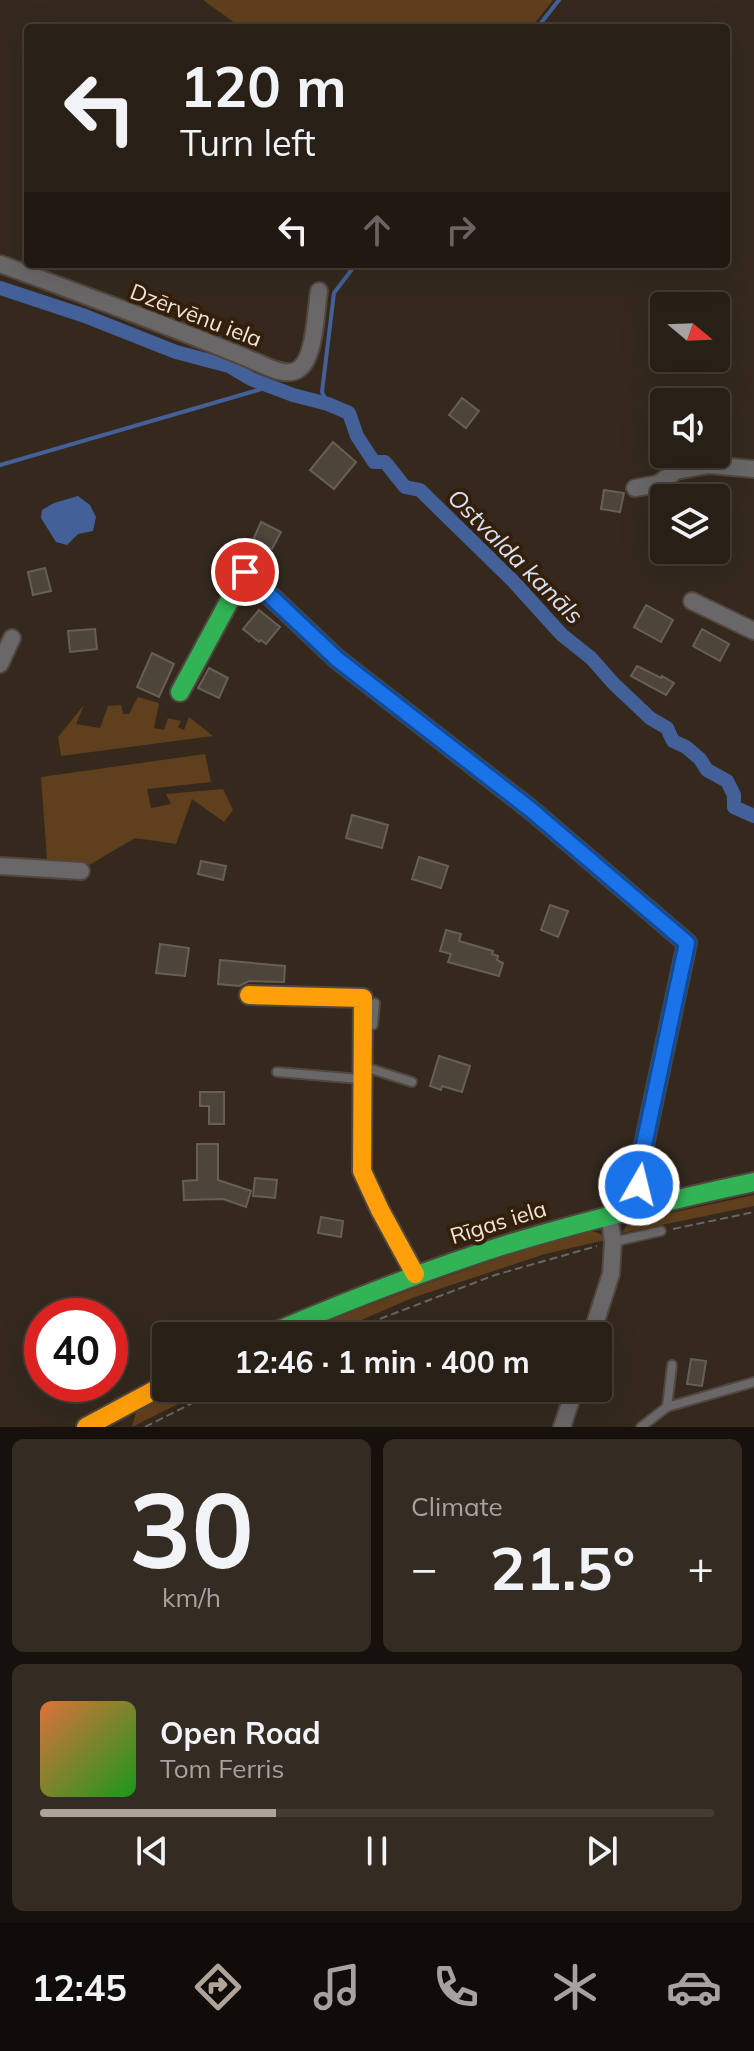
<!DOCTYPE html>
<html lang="en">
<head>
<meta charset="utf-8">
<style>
	:root { --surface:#281f16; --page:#342c23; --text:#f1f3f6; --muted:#a5a2a1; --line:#443d35; --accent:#b0a398 }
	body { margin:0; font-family:Mulish,sans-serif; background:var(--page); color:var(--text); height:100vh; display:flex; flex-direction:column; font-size:30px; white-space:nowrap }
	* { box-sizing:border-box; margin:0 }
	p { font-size:26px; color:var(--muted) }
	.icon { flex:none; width:44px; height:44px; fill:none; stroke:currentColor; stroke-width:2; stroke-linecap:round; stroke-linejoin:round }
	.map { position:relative; height:1427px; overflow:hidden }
	.sheet { display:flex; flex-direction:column; gap:12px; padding:12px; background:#16110c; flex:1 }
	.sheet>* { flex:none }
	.banner { position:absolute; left:24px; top:24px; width:706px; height:244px; border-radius:8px; box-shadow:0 8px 32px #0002,0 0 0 2px var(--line); background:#281f16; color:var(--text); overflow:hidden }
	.needle { width:52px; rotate:109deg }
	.fabs { position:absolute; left:650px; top:292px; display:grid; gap:16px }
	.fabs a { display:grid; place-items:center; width:80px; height:80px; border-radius:8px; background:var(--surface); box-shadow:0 8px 32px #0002,0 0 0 2px var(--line); font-size:40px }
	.speed { position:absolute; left:24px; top:1298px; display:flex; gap:16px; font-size:40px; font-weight:700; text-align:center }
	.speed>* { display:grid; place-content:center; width:104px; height:104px; border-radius:50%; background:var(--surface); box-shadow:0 8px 32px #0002,0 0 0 2px var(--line); line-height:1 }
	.speed .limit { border:12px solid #d22; background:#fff; color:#111 }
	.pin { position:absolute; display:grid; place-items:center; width:68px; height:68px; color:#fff; margin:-34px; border:4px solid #fff; border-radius:50%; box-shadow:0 2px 8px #0007 }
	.me { position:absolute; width:88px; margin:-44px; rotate:8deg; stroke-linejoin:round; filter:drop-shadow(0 0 6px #0008) }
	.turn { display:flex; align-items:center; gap:28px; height:168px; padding:0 24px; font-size:36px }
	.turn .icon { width:104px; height:104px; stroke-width:2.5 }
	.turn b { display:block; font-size:56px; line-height:68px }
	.lanes { display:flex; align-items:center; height:76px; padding:0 24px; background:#0003; justify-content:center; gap:40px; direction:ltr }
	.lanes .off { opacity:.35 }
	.big { font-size:60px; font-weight:700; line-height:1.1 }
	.sheet .widget { flex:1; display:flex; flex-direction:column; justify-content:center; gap:12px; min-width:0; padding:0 28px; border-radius:12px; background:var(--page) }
	.sheet .dial { align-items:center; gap:0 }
	.dial b { font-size:104px; line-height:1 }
	.song { display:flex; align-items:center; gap:24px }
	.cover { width:96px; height:96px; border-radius:12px; background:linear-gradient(135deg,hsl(20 70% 55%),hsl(120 70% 35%)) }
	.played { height:8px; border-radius:4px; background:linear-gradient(90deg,var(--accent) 35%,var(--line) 35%) }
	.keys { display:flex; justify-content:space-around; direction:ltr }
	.heat { display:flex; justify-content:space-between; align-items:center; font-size:44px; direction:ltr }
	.sheet .tiles { flex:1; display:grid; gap:12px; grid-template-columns:1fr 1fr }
	.widget:last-child { grid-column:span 2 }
	.trip { position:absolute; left:152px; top:1322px; width:460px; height:80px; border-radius:8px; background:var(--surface); box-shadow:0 8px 32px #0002,0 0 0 2px var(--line); font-weight:700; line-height:80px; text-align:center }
	.tab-bar { display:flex; height:128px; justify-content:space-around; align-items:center; background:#100c09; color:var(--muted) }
	.tab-bar .icon { width:56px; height:56px }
	.tab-bar .active { color:var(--accent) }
	.tab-bar b { font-size:36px; color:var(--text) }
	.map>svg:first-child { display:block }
</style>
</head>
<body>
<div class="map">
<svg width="754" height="1427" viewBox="0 0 754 1427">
	<rect width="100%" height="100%" fill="#35291e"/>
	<g fill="#603f1c">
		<path d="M203,0H553L531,28H242Z"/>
		<path d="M138,697L159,703L154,728L164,730L168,718L181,721L178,727L184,730L189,717L213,736L61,756L58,737L84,705L76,724L100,728L108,706L121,705L123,714H129Z"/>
		<path d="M205,754L211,782L147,789L151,808L171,804L166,794L223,789L233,810L224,822L192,799L176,844L135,838L84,868L47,859L41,777Z"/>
		<path d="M754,1195V1206L622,1233L629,1222Z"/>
		<path d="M579,1232C589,1232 600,1229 605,1240L545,1254L412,1298L325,1336H292C386,1297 482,1263 579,1232Z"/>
		<path d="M185,1388H210L132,1427L136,1412Z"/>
	</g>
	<path fill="#436099" d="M78,496L90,505L96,517L93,531L78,534L67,545L56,542L41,518L42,510L54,503Z"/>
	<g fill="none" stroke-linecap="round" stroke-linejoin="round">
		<g stroke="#436099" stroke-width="4">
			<path d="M537,28L559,0"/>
			<path d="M328,404L322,392L334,293L356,264"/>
			<path d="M0,465L272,386"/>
		</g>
		<path stroke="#436099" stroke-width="14" d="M0,288L85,316L176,352L229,366L251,379L293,395L328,404L349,413L357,436L374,462H385L405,487L420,490L513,581L562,635L591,658L613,683L650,718L667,728L673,741L686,747L700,759L707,770L727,781L734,795V807L754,816"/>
	</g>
	<g fill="#4d443a" stroke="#685e55" stroke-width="2">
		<path d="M462,398L479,411L466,428L449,415Z"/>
		<path d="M333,442L356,462L334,489L310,470Z"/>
		<path d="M604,490L624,493L620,512L601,509Z"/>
		<path d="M261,522L281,532L272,549L253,540Z"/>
		<path d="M45,568L51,591L33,595L28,572Z"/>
		<path d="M646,605L673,620L661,642L634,627Z"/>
		<path d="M259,610L280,627L266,644L261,640L259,642L243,629Z"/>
		<path d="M95,629L97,649L70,652L68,631Z"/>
		<path d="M702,629L729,644L720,661L693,646Z"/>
		<path d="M152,653L174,664L159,697L137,687Z"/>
		<path d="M637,666L661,678L662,676L674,683L666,695L631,676Z"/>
		<path d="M209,668L228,678L219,698L198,688Z"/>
		<path d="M352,815L388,825L382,848L346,838Z"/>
		<path d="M419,857L448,866L441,888L412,879Z"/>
		<path d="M201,861L226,866L223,880L198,874Z"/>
		<path d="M550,905L568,911L558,937L541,930Z"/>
		<path d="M446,930L461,934L459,941L493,951L492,954L498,956L497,960L503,963L499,976L448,962L451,954L440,951Z"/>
		<path d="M160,944L189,948L185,976L156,973Z"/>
		<path d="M220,960L285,966L284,982L249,981L239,986L218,984Z"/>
		<path d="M439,1056L470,1066L462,1092L442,1086L441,1090L430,1086Z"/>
		<path d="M200,1092H224V1124H209V1106H200Z"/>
		<path d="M197,1144H218V1180L251,1191L246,1207L223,1199L184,1200L183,1181L197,1180Z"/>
		<path d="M255,1178L277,1180L275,1198L253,1196Z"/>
		<path d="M321,1217L343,1221L341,1237L318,1233Z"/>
		<path d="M691,1359L706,1361L702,1386L687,1384Z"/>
	</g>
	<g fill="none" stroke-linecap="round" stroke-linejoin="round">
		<g stroke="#52473e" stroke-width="12">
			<g id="lane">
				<path d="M373,1025L375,1003"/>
				<path d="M368,1068L412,1082"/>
				<path d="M277,1072L360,1079"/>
				<path d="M613,1242L661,1231"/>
				<path d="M667,1407L672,1365"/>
				<path d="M641,1427L667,1407L754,1382"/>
			</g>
		</g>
		<g stroke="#52473e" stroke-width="20">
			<g id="street">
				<path d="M0,264C85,295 170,326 254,361C266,366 288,379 300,368C315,356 316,310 319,291"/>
				<path d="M635,488L658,484L676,471L709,465L754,469"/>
				<path d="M692,601L754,631"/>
				<path d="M0,664L12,638"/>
				<path d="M0,866L81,871"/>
				<path d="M591,1336L611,1274L613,1242L609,1214"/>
				<path d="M562,1427L575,1388"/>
			</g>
		</g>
		<g stroke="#52473e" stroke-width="22">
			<g id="fast">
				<path d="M180,692L245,572L337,659L530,809L687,943L644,1145L639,1185L641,1206"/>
				<path d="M265,1336C344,1302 423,1271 505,1245C587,1220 670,1200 754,1182"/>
			</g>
		</g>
		<g stroke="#52473e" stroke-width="22">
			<g id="slow">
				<path d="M249,995L363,998L362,1171L380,1210L415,1274"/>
				<path d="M86,1427L166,1384"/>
			</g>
		</g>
		<g stroke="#6b6664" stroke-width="2" stroke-dasharray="8 4" stroke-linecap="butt">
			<path d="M673,1229L754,1212"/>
			<path d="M335,1336L495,1275L597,1246"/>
			<path d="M145,1427L222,1388"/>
		</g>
		<use href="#lane" stroke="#696768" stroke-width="8"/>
		<use href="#street" stroke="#696768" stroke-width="16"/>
		<use href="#fast" stroke="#30b455" stroke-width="18"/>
		<use href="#slow" stroke="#ff9f0a" stroke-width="18"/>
	</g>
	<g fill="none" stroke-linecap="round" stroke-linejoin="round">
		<g stroke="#114b97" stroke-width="20">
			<path id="route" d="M245,572L337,659L530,809L687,943L644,1145L639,1185"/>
		</g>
		<use href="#route" stroke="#1a73e8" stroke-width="14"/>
	</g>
	<g text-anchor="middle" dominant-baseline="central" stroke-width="8" stroke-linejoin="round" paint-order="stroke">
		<g font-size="22" fill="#f3e5d9" stroke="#341f0b">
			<text transform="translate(196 315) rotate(21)">Dzērvēnu iela</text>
			<text transform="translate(498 1222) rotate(-17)">Rīgas iela</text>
		</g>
		<g font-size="24" font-style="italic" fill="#d7e1f4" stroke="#341f0b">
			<text transform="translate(516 556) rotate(45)">Ostvalda kanāls</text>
		</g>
	</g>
</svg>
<div class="fabs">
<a><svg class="needle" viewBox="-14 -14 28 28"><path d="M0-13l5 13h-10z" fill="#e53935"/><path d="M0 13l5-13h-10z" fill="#a5a2a1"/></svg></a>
<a><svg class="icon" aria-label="sound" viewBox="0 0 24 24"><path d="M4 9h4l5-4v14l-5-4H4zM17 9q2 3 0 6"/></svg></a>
<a><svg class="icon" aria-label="layers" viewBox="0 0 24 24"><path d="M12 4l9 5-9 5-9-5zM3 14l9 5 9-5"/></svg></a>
</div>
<div class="speed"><div class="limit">40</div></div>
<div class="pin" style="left:245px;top:572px;background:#d93025"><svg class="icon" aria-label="arrive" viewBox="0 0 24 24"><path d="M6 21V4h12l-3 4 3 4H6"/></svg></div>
<svg class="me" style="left:639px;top:1185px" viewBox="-20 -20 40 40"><circle r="17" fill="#1a73e8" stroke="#fff" stroke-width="3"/><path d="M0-11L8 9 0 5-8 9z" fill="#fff"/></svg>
<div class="trip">12:46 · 1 min · 400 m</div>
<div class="banner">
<div class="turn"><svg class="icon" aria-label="left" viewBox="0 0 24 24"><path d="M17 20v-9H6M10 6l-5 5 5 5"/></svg><div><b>120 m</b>Turn left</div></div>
<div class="lanes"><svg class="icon" aria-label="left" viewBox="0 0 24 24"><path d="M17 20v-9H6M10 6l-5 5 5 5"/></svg><svg class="icon off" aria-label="ahead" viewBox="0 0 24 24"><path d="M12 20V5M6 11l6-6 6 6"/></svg><svg class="icon off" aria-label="right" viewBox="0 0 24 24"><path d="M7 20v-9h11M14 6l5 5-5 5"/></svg></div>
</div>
</div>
<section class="sheet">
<div class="tiles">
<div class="widget dial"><b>30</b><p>km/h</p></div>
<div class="widget"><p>Climate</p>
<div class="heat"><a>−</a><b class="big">21.5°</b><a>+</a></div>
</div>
<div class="widget">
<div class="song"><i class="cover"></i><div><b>Open Road</b><p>Tom Ferris</p></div></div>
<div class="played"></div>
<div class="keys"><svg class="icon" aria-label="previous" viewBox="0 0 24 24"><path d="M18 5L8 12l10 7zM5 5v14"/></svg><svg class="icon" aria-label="pause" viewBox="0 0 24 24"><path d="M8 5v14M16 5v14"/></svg><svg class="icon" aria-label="next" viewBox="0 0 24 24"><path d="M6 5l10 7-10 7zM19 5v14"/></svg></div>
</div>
</div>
</section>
<nav class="tab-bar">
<b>12:45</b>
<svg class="icon active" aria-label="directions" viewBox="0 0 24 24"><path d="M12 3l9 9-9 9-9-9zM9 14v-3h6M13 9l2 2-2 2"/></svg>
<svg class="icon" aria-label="music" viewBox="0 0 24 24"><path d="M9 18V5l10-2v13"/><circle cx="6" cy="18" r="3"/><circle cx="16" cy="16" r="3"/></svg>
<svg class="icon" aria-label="phone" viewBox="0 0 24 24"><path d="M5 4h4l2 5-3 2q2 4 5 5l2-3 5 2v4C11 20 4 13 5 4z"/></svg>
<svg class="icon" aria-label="climate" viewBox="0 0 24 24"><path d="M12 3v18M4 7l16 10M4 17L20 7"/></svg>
<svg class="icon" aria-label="car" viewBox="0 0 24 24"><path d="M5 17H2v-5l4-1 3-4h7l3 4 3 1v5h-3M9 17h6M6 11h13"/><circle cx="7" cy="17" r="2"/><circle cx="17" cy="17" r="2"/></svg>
</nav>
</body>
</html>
